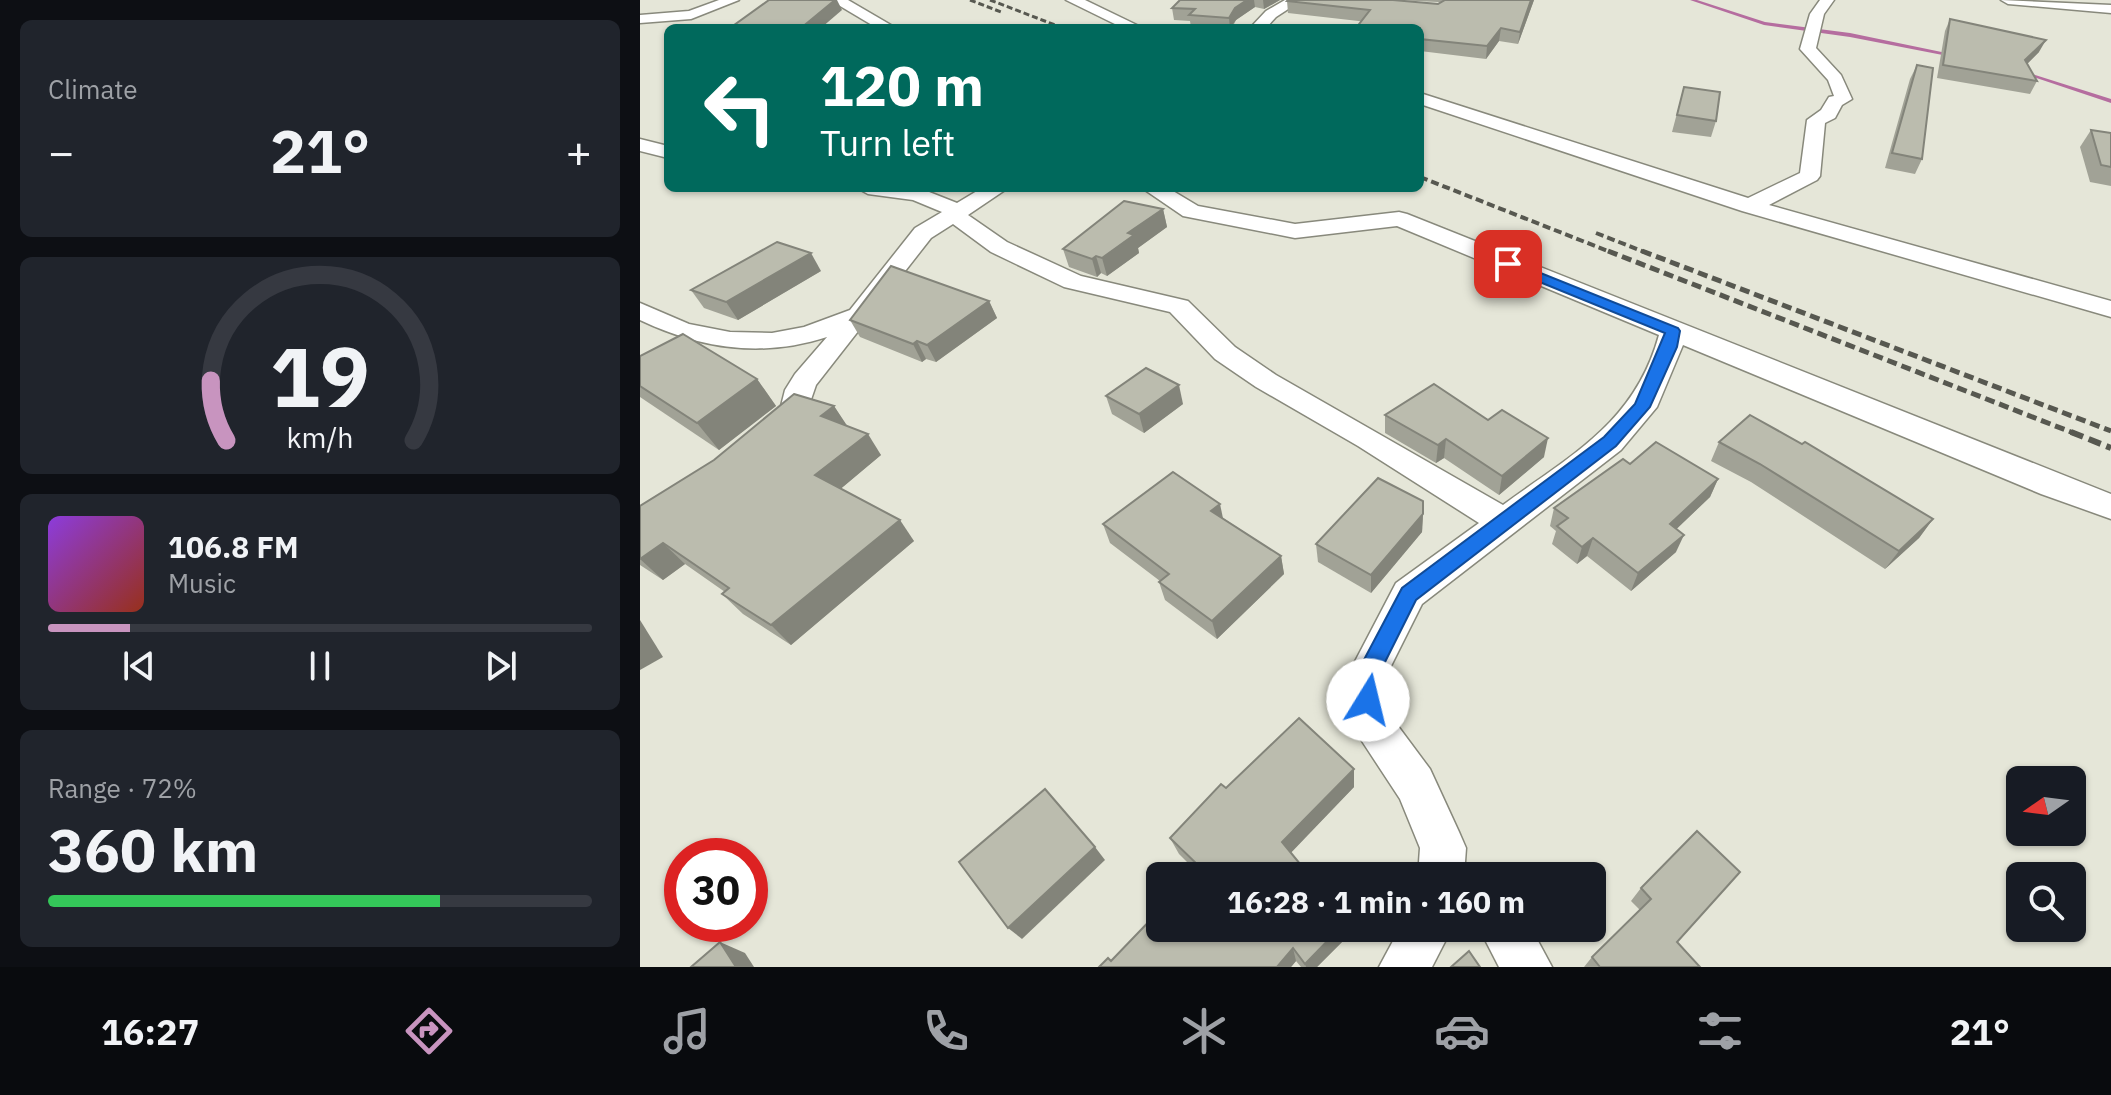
<!DOCTYPE html>
<html lang="en">
<head>
<meta charset="utf-8">
<style>
	:root { --surface:#171b24; --page:#20242c; --text:#f1f3f6; --muted:#9ea1a6; --line:#363941; --accent:#c894bf }
	body { margin:0; font-family:"IBM Plex Sans",sans-serif; background:var(--page); color:var(--text); height:100vh; display:flex; flex-direction:column; font-size:30px; white-space:nowrap }
	* { box-sizing:border-box; margin:0 }
	p { font-size:26px; color:var(--muted) }
	.icon { flex:none; width:44px; height:44px; fill:none; stroke:currentColor; stroke-width:2; stroke-linecap:round; stroke-linejoin:round }
	.map { position:relative; flex:1; overflow:hidden }
	.drawer { display:flex; flex-direction:column; gap:20px; padding:20px; background:#0d0f14; width:640px }
	.drawer>* { flex:none }
	.guide { position:absolute; left:24px; top:24px; width:760px; height:168px; border-radius:12px; box-shadow:0 2px 6px #0004; background:#00695c; color:#fff; overflow:hidden }
	.needle { width:52px; rotate:256deg }
	.tools { position:absolute; left:1366px; top:766px; display:grid; gap:16px }
	.tools a { display:grid; place-items:center; width:80px; height:80px; border-radius:12px; background:var(--surface); box-shadow:0 2px 6px #0004; font-size:40px }
	.speed { position:absolute; left:24px; top:838px; display:flex; gap:16px; font-size:40px; font-weight:700; text-align:center }
	.speed>* { display:grid; place-content:center; width:104px; height:104px; border-radius:50%; background:var(--surface); box-shadow:0 2px 6px #0004; line-height:1 }
	.speed .limit { border:12px solid #d22; background:#fff; color:#111 }
	.pin { position:absolute; display:grid; place-items:center; width:68px; height:68px; color:#fff; margin:-34px; border-radius:16px; box-shadow:0 4px 12px #0006 }
	.me { position:absolute; width:88px; margin:-44px; rotate:9deg; stroke-linejoin:round; filter:drop-shadow(0 0 6px #0008) }
	.turn { display:flex; align-items:center; gap:28px; height:168px; padding:0 24px; font-size:36px }
	.turn .icon { width:104px; height:104px; stroke-width:2.5 }
	.turn b { display:block; font-size:56px; line-height:68px }
	.big { font-size:60px; font-weight:800; line-height:1.1 }
	.drawer .card { flex:1; display:flex; flex-direction:column; justify-content:center; gap:12px; min-width:0; padding:0 28px; border-radius:12px; background:var(--page) }
	.drawer .dial { align-items:center; gap:0 }
	.dial svg { height:208px; overflow:visible; fill:none; stroke:var(--line); stroke-width:7; stroke-linecap:round; text-anchor:middle }
	.dial text { fill:var(--text); stroke:none }
	.song { display:flex; align-items:center; gap:24px }
	.cover { width:96px; height:96px; border-radius:12px; background:linear-gradient(135deg,hsl(270 70% 55%),hsl(10 70% 35%)) }
	.played { height:8px; border-radius:4px; background:linear-gradient(90deg,var(--accent) 15%,var(--line) 15%) }
	.keys { display:flex; justify-content:space-around; direction:ltr }
	.heat { display:flex; justify-content:space-between; align-items:center; font-size:44px; direction:ltr }
	.charge { height:12px; border-radius:6px; background:linear-gradient(90deg,#34c759 72%,var(--line) 0) }
	.trip { position:absolute; left:506px; top:862px; width:460px; height:80px; border-radius:12px; background:var(--surface); box-shadow:0 2px 6px #0004; font-weight:800; line-height:80px; text-align:center }
	.tab-bar { display:flex; height:128px; justify-content:space-around; align-items:center; background:#090b0e; color:var(--muted) }
	.tab-bar .icon { width:56px; height:56px }
	.tab-bar .active { color:var(--accent) }
	.tab-bar b { font-size:36px; color:var(--text) }
	main { display:flex; flex:1; min-height:0 }
	.map>svg:first-child { display:block }
</style>
</head>
<body>
<main>
<section class="drawer">
<div class="card"><p>Climate</p>
<div class="heat"><a>−</a><b class="big">21°</b><a>+</a></div>
</div>
<div class="card dial"><svg viewBox="0 0 100 80">
<path d="M14 69A42 42 0 1 1 86 69"/>
<path d="M14 69A42 42 0 0 1 8 46" stroke="#c894bf"/>
<text x="50" y="56" font-size="32" font-weight="700">19</text>
<text x="50" y="72" font-size="11">km/h</text>
</svg></div>
<div class="card">
<div class="song"><i class="cover"></i><div><b>106.8 FM</b><p>Music</p></div></div>
<div class="played"></div>
<div class="keys"><svg class="icon" aria-label="previous" viewBox="0 0 24 24"><path d="M18 5L8 12l10 7zM5 5v14"/></svg><svg class="icon" aria-label="pause" viewBox="0 0 24 24"><path d="M8 5v14M16 5v14"/></svg><svg class="icon" aria-label="next" viewBox="0 0 24 24"><path d="M6 5l10 7-10 7zM19 5v14"/></svg></div>
</div>
<div class="card"><p>Range · 72%</p><b class="big">360 km</b><div class="charge"></div></div>
</section>
<div class="map">
<svg width="1471" height="967" viewBox="0 0 1471 967">
	<rect width="100%" height="100%" fill="#e5e6d8"/>
	<g fill="none" stroke-linecap="round" stroke-linejoin="round">
		<g fill="#b56d9f" fill-rule="evenodd">
			<path d="M1050,0H1057L1125,22L1210,33L1316,55L1313,57L1210,37L1124,25Z"/>
			<path d="M1379,70L1471,99V103L1379,72Z"/>
		</g>
		<g stroke="#88897c" stroke-width="3">
			<g id="street">
				<path d="M79,0H99L51,19L0,23V15L49,11Z"/>
				<path d="M190,0H208L256,28H237Z"/>
				<path d="M426,0H445L503,28H483Z"/>
				<path d="M645,0H662L636,17L626,28H610L626,11Z"/>
				<path d="M1180,0H1194L1184,14L1176,48L1201,75L1212,99L1202,105L1195,118L1185,123L1180,176L1177,180L1129,205L1471,301V317L1102,211L780,104V93L1108,198L1160,173L1167,120L1181,110L1189,97L1194,96L1188,80L1160,49L1170,14Z"/>
				<path d="M1361,0L1471,5V13L1368,4Z"/>
				<path d="M0,139L28,146V158L0,151Z"/>
				<path d="M217,188H279L317,203L342,188H368L328,215L367,242L441,276L548,301L595,347L636,375L863,505C931,455 995,423 1019,335L757,226L655,238L543,216L502,188H528L558,206L655,224L759,212L767,214L1471,494V519L1401,494L1043,345L1017,407L981,450L782,604L748,672V700L755,722L790,769L819,832L826,848L824,876H778L780,848L760,799L716,732L708,700L710,671L756,583L839,523L718,446L616,387L575,359L530,312L424,287L351,252L313,224L291,238L176,385L165,417L144,435L133,438L122,435L118,428L141,406L145,390L155,374L187,337C122,358 61,349 0,320V303L49,324L90,332L132,333L164,327L210,310L275,228L302,212L273,200L228,194Z"/>
				<path d="M760,928H812L792,967H739Z"/>
				<path d="M839,928H891L912,967H859Z"/>
			</g>
		</g>
		<use href="#street" fill="#fff" fill-rule="evenodd"/>
		<g stroke="#575850" stroke-width="3" stroke-dasharray="6 3" stroke-linecap="butt">
			<path d="M330,0L361,12"/>
			<path d="M350,0L423,28"/>
		</g>
		<g stroke="#575850" stroke-width="4" stroke-dasharray="8 4" stroke-linecap="butt">
			<path d="M780,177L973,253"/>
			<path d="M956,233L1007,253"/>
		</g>
		<g stroke="#575850" stroke-width="5" stroke-dasharray="10 5" stroke-linecap="butt">
			<path d="M968,251L1436,434"/>
			<path d="M1002,251L1471,431"/>
		</g>
		<path stroke="#575850" stroke-width="6" stroke-dasharray="13 6" stroke-linecap="butt" d="M1431,432L1471,448"/>
	</g>
	<g fill="#a1a296">
		<path d="M540,0H640L624,9L615,7L596,20L592,28L551,27L550,21L534,20L532,8Z"/>
		<path d="M756,0H894L878,44L859,41L846,59L780,51V28L648,13L647,1L800,3L798,2Z"/>
		<path d="M1310,19L1399,52L1387,64L1397,81L1390,94L1297,78L1305,31Z"/>
		<path d="M1277,65L1282,159L1275,174L1245,168L1270,79Z"/>
		<path d="M1044,87L1076,121L1071,137L1032,132Z"/>
		<path d="M1451,130L1471,133V186L1450,182L1440,147Z"/>
		<path d="M523,209L527,227L498,248L499,253L467,276L461,273L457,277L429,267L423,249Z"/>
		<path d="M181,271L98,320L64,308L51,290Z"/>
		<path d="M349,301L357,318L296,362L286,359L282,362L220,337L210,320Z"/>
		<path d="M0,356L117,379L136,406L79,450L0,397Z"/>
		<path d="M466,396L543,404L504,433L472,414Z"/>
		<path d="M194,406L206,425L241,455L200,489L274,541L151,645L103,614L82,594L85,592L45,564L23,580L0,565V506Z"/>
		<path d="M745,415L904,457L859,495L804,458L796,463L745,433Z"/>
		<path d="M1079,442L1293,519L1279,538L1245,569L1111,482L1071,461Z"/>
		<path d="M990,464L1078,479L1070,497L1036,529V552L991,591L947,556L937,564L912,544L916,531L910,526L914,508Z"/>
		<path d="M783,514L782,532L731,593L678,562L676,544Z"/>
		<path d="M583,518L641,556L644,574L577,639L525,600L519,582L520,581L470,543L463,524Z"/>
		<path d="M714,769V787L651,852L557,872L539,854L530,838L586,788Z"/>
		<path d="M1057,831L1037,942L1060,967H944L952,957L1000,910L991,901L1001,888Z"/>
		<path d="M709,935L677,967H661L656,961L651,967H459L471,961Z"/>
	</g>
	<g fill="#83847a">
		<path d="M195,0H197L202,10L181,28H161Z"/>
		<path d="M607,0H614L615,7L596,20L590,28L589,18L595,8Z"/>
		<path d="M623,0H640L624,9Z"/>
		<path d="M891,0H894L878,44L880,32Z"/>
		<path d="M861,28L859,41L846,59L847,46Z"/>
		<path d="M1406,40L1399,52L1378,73L1385,60Z"/>
		<path d="M523,209L527,227L498,248L499,253L467,276L462,258L488,233Z"/>
		<path d="M171,253L181,271L98,320L86,302Z"/>
		<path d="M456,256L461,273L457,277L452,259Z"/>
		<path d="M349,301L357,318L296,362L287,345Z"/>
		<path d="M277,341L286,359L282,362L273,344Z"/>
		<path d="M117,379L136,406L79,450L57,423Z"/>
		<path d="M539,385L543,404L504,433L499,414Z"/>
		<path d="M194,406L208,427L181,416Z"/>
		<path d="M228,434L241,455L191,497L175,475Z"/>
		<path d="M908,438L904,457L859,495L862,476Z"/>
		<path d="M806,439L804,458L796,463L798,445Z"/>
		<path d="M1078,479L1070,497L1023,542L1030,524Z"/>
		<path d="M580,504L584,523L571,511Z"/>
		<path d="M783,514L782,532L731,593V575Z"/>
		<path d="M1293,519L1279,538L1245,569L1259,551Z"/>
		<path d="M260,520L274,541L151,645L131,625Z"/>
		<path d="M1044,535L1036,552L991,591L998,573Z"/>
		<path d="M953,538L947,556L937,564L942,547Z"/>
		<path d="M23,543L45,564L23,580L0,559Z"/>
		<path d="M641,556L644,574L577,639L572,621Z"/>
		<path d="M0,620L23,657L0,670Z"/>
		<path d="M714,769V787L646,858L642,842Z"/>
		<path d="M455,847L465,860L382,939L368,928Z"/>
		<path d="M700,928H708L709,935L677,967H666L665,964Z"/>
		<path d="M80,942L105,953L114,967H96Z"/>
		<path d="M653,948L656,961L651,967H637Z"/>
	</g>
	<g fill="#bbbcae" stroke="#83847a" stroke-width="2">
		<path d="M129,0H195L161,28H90Z"/>
		<path d="M540,0H607L595,8L589,18L549,15L555,9L532,8Z"/>
		<path d="M648,0H753L798,4L805,0H891L880,32L861,28L847,46L780,39V28H716L730,10L647,1Z"/>
		<path d="M1310,19L1406,40L1385,60L1397,81L1303,65Z"/>
		<path d="M1277,65L1293,68L1282,159L1252,153Z"/>
		<path d="M1044,87L1080,92L1076,121L1037,115Z"/>
		<path d="M1451,130L1471,133V167L1461,165Z"/>
		<path d="M484,201L523,209L488,233L494,235L462,258L456,256L452,259L423,249Z"/>
		<path d="M137,242L171,253L86,302L51,290Z"/>
		<path d="M251,266L349,301L287,345L277,341L273,344L210,320Z"/>
		<path d="M43,334L117,379L57,423L0,386V356Z"/>
		<path d="M506,368L539,385L499,414L466,396Z"/>
		<path d="M794,384L848,420L862,410L908,438L862,476L806,439L798,445L745,415Z"/>
		<path d="M154,394L194,406L181,416L228,434L175,475L260,520L131,625L82,594L89,588L23,543L0,559V506L74,460Z"/>
		<path d="M1110,415L1162,444L1165,442L1293,519L1259,551L1120,464L1079,442Z"/>
		<path d="M1016,442L1078,479L1030,524L1044,535L998,573L953,538L942,547L917,526L928,518L914,508L983,459L990,464Z"/>
		<path d="M533,472L580,504L571,511L641,556L572,621L519,582L529,574L463,524Z"/>
		<path d="M738,478L783,501V514L731,575L676,544Z"/>
		<path d="M659,718L714,769L642,842L670,876H553L561,868L530,838L581,784L586,788Z"/>
		<path d="M405,789L455,847L368,928L319,862Z"/>
		<path d="M1057,831L1100,872L1037,942L1060,967H960L952,957L1011,899L1001,888Z"/>
		<path d="M520,910V928H700L665,964L653,948L637,967H459L468,958L471,961Z"/>
		<path d="M80,942L96,967H51Z"/>
		<path d="M829,951L840,967H811Z"/>
	</g>
	<path fill="#1a73e8" stroke="#114b97" stroke-width="2" d="M868,260L1038,328L1040,331L1037,347L1010,407L976,446L776,600L740,672V700L736,707L728,710L720,707L717,700L718,671L762,588L964,437L995,404L1025,333L863,267V261Z"/>
</svg>
<div class="tools">
<a><svg class="needle" viewBox="-14 -14 28 28"><path d="M0-13l5 13h-10z" fill="#e53935"/><path d="M0 13l5-13h-10z" fill="#9ea1a6"/></svg></a>
<a><svg class="icon" aria-label="search" viewBox="0 0 24 24"><circle cx="10" cy="10" r="6"/><path d="M15 15l6 6"/></svg></a>
</div>
<div class="speed"><div class="limit">30</div></div>
<div class="pin" style="left:868px;top:264px;background:#d93025"><svg class="icon" aria-label="arrive" viewBox="0 0 24 24"><path d="M6 21V4h12l-3 4 3 4H6"/></svg></div>
<svg class="me" style="left:728px;top:700px" viewBox="-20 -20 40 40"><circle r="19" fill="#fff"/><path d="M0-13L10 11 0 6-10 11z" fill="#1a73e8"/></svg>
<div class="trip">16:28 · 1 min · 160 m</div>
<div class="guide">
<div class="turn"><svg class="icon" aria-label="left" viewBox="0 0 24 24"><path d="M17 20v-9H6M10 6l-5 5 5 5"/></svg><div><b>120 m</b>Turn left</div></div>
</div>
</div>
</main>
<nav class="tab-bar">
<b>16:27</b>
<svg class="icon active" aria-label="directions" viewBox="0 0 24 24"><path d="M12 3l9 9-9 9-9-9zM9 14v-3h6M13 9l2 2-2 2"/></svg>
<svg class="icon" aria-label="music" viewBox="0 0 24 24"><path d="M9 18V5l10-2v13"/><circle cx="6" cy="18" r="3"/><circle cx="16" cy="16" r="3"/></svg>
<svg class="icon" aria-label="phone" viewBox="0 0 24 24"><path d="M5 4h4l2 5-3 2q2 4 5 5l2-3 5 2v4C11 20 4 13 5 4z"/></svg>
<svg class="icon" aria-label="climate" viewBox="0 0 24 24"><path d="M12 3v18M4 7l16 10M4 17L20 7"/></svg>
<svg class="icon" aria-label="car" viewBox="0 0 24 24"><path d="M5 17H2v-5l4-1 3-4h7l3 4 3 1v5h-3M9 17h6M6 11h13"/><circle cx="7" cy="17" r="2"/><circle cx="17" cy="17" r="2"/></svg>
<svg class="icon" aria-label="filters" viewBox="0 0 24 24"><path d="M4 7h16M4 17h16"/><circle cx="9" cy="7" r="2"/><circle cx="15" cy="17" r="2"/></svg>
<b>21°</b>
</nav>
</body>
</html>
